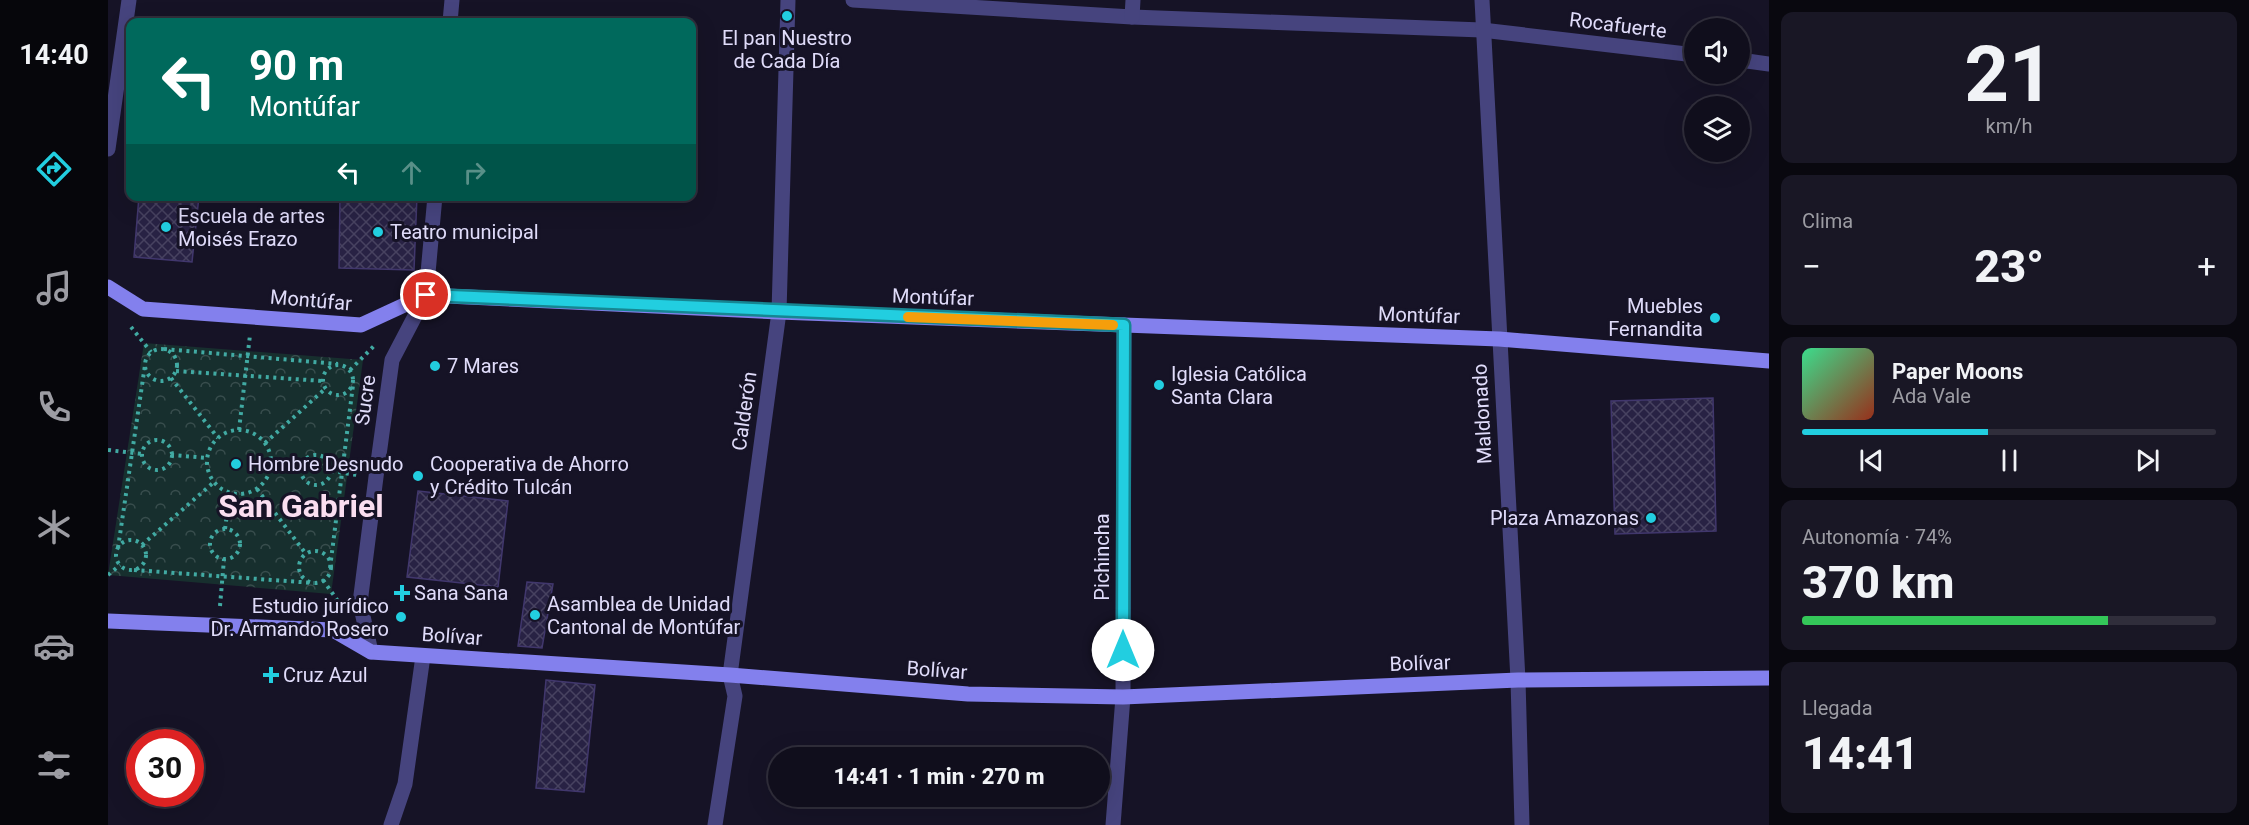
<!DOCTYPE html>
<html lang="es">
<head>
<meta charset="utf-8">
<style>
	:root { --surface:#100e1c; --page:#191725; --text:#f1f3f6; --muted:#9c9ca3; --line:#302e3b; --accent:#22cee0 }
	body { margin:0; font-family:Roboto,sans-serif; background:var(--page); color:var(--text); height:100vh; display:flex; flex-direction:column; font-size:22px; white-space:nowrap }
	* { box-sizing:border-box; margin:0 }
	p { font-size:20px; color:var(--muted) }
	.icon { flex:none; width:33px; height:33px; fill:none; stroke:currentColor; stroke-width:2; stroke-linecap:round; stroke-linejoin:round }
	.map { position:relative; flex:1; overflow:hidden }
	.panel { display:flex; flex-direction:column; gap:12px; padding:12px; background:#09080f; width:480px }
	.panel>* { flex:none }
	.guide { position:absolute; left:18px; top:18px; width:570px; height:183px; border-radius:12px; box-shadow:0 6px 24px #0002,0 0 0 2px var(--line); background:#00695c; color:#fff; overflow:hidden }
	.fabs { position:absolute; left:1576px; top:18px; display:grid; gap:12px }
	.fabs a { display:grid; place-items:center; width:66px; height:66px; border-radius:50%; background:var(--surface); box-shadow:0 6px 24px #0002,0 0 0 2px var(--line); font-size:30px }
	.speed { position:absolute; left:18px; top:729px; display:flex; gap:12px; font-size:30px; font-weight:700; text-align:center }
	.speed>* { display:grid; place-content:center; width:78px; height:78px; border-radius:50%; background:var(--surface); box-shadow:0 6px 24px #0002,0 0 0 2px var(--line); line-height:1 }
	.speed .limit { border:9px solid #d22; background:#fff; color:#111 }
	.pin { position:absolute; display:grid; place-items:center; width:51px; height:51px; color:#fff; margin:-26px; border:3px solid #fff; border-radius:50%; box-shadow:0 2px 6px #0007 }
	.me { position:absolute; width:66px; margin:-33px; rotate:0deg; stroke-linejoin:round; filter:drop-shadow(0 0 4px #0008) }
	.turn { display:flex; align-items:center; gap:21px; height:126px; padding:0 24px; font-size:27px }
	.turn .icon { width:78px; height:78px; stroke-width:2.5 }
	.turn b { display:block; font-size:42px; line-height:51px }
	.lanes { display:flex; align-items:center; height:57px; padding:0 24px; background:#0003; justify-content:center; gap:30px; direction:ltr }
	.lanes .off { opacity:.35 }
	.big { font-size:45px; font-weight:800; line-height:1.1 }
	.panel .widget { flex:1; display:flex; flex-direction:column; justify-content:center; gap:9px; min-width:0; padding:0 21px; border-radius:12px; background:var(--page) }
	.panel .dial { align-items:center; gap:0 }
	.dial b { font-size:78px; line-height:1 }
	.song { display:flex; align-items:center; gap:18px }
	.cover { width:72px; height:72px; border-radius:9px; background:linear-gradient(135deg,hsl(150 70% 55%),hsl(10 70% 35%)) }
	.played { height:6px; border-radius:3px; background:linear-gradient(90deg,var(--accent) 45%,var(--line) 45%) }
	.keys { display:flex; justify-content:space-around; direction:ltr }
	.heat { display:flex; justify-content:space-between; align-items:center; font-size:33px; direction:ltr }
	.charge { height:9px; border-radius:4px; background:linear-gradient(90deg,#34c759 74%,var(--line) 0) }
	.trip { position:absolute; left:660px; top:747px; width:342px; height:60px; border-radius:30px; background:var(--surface); box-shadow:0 6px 24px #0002,0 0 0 2px var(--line); font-weight:800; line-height:60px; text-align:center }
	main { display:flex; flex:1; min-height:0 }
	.tabs { display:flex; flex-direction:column; width:108px; justify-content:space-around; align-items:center; background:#06060b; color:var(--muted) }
	.tabs .icon { width:42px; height:42px }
	.tabs .selected { color:var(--accent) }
	.tabs b { font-size:27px; color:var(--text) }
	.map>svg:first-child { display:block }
</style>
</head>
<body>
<main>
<nav class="tabs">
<b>14:40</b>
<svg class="icon selected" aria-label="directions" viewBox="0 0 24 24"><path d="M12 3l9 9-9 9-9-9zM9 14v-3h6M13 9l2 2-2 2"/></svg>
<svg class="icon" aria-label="music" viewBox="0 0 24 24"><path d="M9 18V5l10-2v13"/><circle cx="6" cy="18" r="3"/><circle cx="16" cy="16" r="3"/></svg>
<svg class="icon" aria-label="phone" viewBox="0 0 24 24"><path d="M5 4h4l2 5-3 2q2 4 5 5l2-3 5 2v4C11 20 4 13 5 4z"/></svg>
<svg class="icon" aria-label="climate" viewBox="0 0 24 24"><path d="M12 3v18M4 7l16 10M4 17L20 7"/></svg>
<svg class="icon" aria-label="car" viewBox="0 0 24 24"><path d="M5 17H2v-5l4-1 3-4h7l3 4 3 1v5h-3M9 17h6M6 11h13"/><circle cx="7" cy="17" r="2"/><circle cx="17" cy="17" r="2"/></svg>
<svg class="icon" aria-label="filters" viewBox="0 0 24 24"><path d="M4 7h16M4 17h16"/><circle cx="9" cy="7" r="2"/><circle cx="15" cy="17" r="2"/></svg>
</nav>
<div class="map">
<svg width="1661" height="825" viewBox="0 0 1661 825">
	<defs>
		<pattern id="park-crowns" width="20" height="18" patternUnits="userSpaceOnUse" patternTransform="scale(1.5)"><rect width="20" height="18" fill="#172f2e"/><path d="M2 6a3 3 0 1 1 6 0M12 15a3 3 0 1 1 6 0" fill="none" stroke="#384d4d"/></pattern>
		<pattern id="building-cross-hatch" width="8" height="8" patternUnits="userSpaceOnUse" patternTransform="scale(1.5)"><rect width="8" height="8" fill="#282244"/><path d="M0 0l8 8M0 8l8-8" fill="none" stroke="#474260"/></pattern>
	</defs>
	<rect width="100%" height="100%" fill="#161326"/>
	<path fill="url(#park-crowns)" d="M36,343L255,360L223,594L0,575Z"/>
	<g fill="url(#building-cross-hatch)" stroke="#41376d" stroke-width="1.5">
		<path d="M31,196H91L84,262L26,257Z"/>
		<path d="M232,196H309L306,270L231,268Z"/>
		<path d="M1605,398L1608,531L1507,534L1503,401Z"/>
		<path d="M310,491L400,501L390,587L299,577Z"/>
		<path d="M419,582L445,584L434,648L410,646Z"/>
		<path d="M438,680L487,685L476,792L428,788Z"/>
	</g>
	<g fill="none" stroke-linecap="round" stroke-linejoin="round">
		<g stroke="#41aaa3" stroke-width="4" stroke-dasharray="3 4.5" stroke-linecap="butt">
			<path d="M23,327L43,352"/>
			<circle cx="53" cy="365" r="16"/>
			<path d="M56,349L230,364"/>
			<circle cx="230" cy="380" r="15"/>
			<path d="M242,370L268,344"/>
			<path d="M68,371L215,381"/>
			<path d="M63,378L110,438"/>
			<path d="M131,430L142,335"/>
			<circle cx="131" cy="462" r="32"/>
			<circle cx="49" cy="455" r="15"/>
			<path d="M157,443L217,389"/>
			<path d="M0,450L34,454"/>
			<circle cx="208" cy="470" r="15"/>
			<path d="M63,455L100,458"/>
			<path d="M163,466L193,469"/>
			<path d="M223,471L249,475"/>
			<path d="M149,489L198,554"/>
			<circle cx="117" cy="544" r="15"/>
			<path d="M117,529L122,492"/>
			<circle cx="23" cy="555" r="15"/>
			<path d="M34,545L106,482"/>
			<path d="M10,548L37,365"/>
			<circle cx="207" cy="567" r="16"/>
			<path d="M222,568L245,385"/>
			<path d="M26,570L206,583"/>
			<path d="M0,575L12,565"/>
			<path d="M215,580L232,604"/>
			<path d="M112,606L116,559"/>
		</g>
		<g stroke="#46447e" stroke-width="15">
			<path d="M745,0L1024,17L1374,30L1587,55"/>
			<path d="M1374,0L1410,680L1414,825"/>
			<path d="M1024,17L1025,0"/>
			<path d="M342,22L344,0"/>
			<path d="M1632,60L1661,64"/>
			<path d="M0,149L21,0"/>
			<path d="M263,652L252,603L268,477L284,360L318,295L327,196"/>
			<path d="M283,825L297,784L315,656"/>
			<path d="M607,825L627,696L622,675L671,312L680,0"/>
			<path d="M1005,825L1015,697L1016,325"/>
		</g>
		<g stroke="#8380ed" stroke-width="15">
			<path d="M0,287L35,309L253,325L318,295L671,312L1391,339L1661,361"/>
			<path d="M0,621L225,630L263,652L622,675L860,694L1015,697L1410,680L1661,678"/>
		</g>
	</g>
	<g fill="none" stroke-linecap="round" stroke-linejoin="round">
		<g stroke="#168692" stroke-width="15">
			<path id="route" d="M318,295L1016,325L1015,650"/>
		</g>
		<use href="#route" stroke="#22cee0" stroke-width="10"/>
		<path stroke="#f59e0b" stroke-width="10" d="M800,317L1005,325"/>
	</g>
	<g fill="#22cee0" stroke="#161326" stroke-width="2">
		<circle cx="679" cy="16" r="6"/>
		<circle cx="58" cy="227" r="6"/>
		<circle cx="270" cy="232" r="6"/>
		<circle cx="1607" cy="318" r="6"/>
		<circle cx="327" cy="366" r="6"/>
		<circle cx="1051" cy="385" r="6"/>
		<circle cx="128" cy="464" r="6"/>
		<circle cx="310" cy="476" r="6"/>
		<circle cx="1543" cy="518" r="6"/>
		<path d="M291 584h6v6h6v6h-6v6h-6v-6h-6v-6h6z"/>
		<circle cx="427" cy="615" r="6"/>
		<circle cx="293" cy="617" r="6"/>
		<path d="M160 666h6v6h6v6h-6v6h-6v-6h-6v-6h6z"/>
	</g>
	<g text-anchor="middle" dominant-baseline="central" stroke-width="6" stroke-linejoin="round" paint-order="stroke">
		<g font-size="20" fill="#e0dcfa" stroke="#161326">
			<text transform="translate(1510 25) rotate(7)">Rocafuerte</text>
			<text transform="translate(825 297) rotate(2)">Montúfar</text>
			<text transform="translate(203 300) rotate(5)">Montúfar</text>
			<text transform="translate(1311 315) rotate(2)">Montúfar</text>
			<text transform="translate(257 400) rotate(-82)">Sucre</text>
			<text transform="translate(636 411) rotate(-82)">Calderón</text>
			<text transform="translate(1374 414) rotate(-93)">Maldonado</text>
			<text transform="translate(994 557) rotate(-90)">Pichincha</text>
			<text transform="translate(344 636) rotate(4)">Bolívar</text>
			<text transform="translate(1312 663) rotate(-2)">Bolívar</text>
			<text transform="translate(829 670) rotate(4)">Bolívar</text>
		</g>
		<g font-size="20" fill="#e0dcfa" stroke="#161326" text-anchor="start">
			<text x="679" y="38" text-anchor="middle">El pan Nuestro<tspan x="679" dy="23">de Cada Día</tspan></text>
			<text x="70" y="216">Escuela de artes<tspan x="70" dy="23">Moisés Erazo</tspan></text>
			<text x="282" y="232">Teatro municipal</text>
			<text x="1595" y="306" text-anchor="end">Muebles<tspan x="1595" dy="23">Fernandita</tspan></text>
			<text x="339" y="366">7 Mares</text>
			<text x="1063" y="374">Iglesia Católica<tspan x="1063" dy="23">Santa Clara</tspan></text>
			<text x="140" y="464">Hombre Desnudo</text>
			<text x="322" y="464">Cooperativa de Ahorro<tspan x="322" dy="23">y Crédito Tulcán</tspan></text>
			<text x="1531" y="518" text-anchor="end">Plaza Amazonas</text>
			<text x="306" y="593">Sana Sana</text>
			<text x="439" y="604">Asamblea de Unidad<tspan x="439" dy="23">Cantonal de Montúfar</tspan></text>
			<text x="281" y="606" text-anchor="end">Estudio jurídico<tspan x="281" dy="23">Dr. Armando Rosero</tspan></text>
			<text x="175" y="675">Cruz Azul</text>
		</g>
		<g font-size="32" font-weight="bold" fill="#fadef0" stroke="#161326">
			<text x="193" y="506">San Gabriel</text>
		</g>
	</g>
</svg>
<div class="fabs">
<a><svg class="icon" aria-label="sound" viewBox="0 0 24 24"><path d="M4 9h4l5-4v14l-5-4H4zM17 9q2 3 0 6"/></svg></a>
<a><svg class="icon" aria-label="layers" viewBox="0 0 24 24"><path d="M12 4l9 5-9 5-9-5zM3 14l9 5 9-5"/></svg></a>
</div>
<div class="speed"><div class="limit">30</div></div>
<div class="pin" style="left:318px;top:295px;background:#d93025"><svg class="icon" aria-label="arrive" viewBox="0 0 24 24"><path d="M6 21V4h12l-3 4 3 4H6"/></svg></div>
<svg class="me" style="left:1015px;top:650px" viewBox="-20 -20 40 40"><circle r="19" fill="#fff"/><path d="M0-13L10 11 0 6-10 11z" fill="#22cee0"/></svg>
<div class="trip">14:41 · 1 min · 270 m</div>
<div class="guide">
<div class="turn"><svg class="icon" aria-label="left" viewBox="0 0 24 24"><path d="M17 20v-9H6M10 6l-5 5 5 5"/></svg><div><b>90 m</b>Montúfar</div></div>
<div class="lanes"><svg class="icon" aria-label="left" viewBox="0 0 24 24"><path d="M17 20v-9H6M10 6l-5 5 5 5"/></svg><svg class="icon off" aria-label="ahead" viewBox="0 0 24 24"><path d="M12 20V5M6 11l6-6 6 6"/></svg><svg class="icon off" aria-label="right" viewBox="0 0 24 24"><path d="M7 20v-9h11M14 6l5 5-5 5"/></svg></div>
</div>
</div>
<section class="panel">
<div class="widget dial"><b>21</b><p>km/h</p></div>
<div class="widget"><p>Clima</p>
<div class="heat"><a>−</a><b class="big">23°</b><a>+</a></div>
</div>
<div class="widget">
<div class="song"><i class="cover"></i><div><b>Paper Moons</b><p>Ada Vale</p></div></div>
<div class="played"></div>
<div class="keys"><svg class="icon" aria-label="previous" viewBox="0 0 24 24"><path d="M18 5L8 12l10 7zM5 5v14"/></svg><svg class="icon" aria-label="pause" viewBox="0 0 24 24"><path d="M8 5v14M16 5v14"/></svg><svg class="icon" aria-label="next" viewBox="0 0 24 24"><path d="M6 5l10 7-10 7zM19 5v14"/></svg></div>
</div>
<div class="widget"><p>Autonomía · 74%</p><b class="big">370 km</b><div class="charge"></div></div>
<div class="widget"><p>Llegada</p><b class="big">14:41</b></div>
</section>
</main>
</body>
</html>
